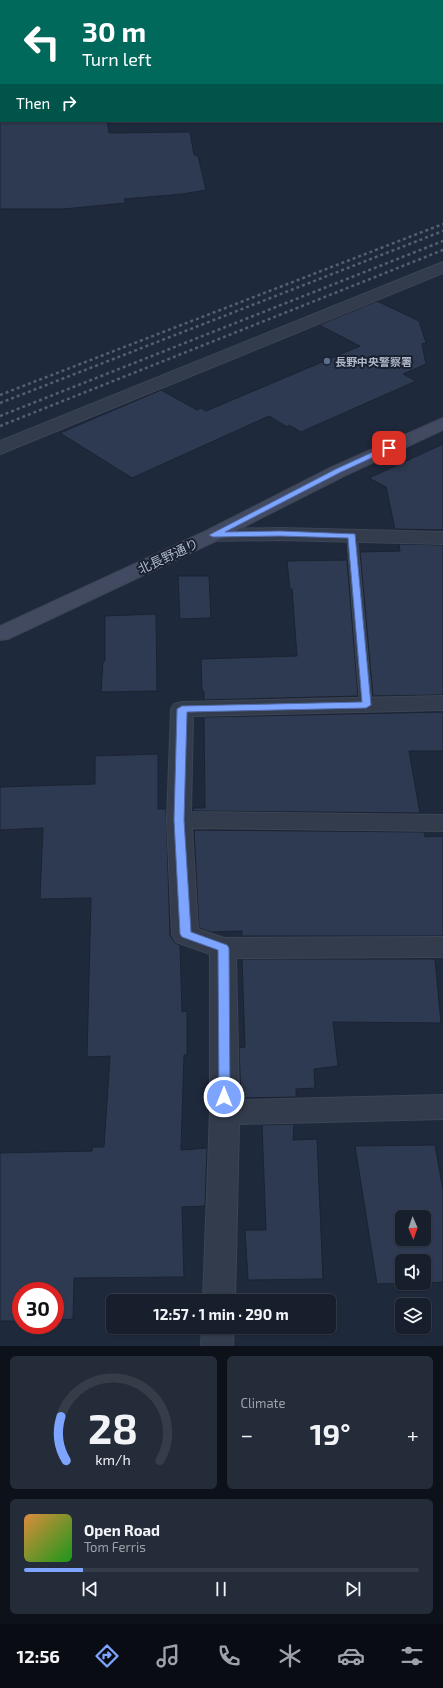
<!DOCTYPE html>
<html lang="en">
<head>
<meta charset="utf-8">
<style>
	:root { --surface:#171f2d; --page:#242c39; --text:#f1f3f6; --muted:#9ea2aa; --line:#363d49; --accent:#7da4ff }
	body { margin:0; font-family:"Exo 2","Noto Sans JP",sans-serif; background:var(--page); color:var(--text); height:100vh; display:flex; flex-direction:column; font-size:15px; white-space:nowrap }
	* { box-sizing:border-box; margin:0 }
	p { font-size:13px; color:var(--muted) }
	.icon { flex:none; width:22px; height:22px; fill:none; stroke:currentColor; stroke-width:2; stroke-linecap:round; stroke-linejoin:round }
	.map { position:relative; height:1346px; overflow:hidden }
	.side { display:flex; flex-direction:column; gap:10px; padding:10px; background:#0d1119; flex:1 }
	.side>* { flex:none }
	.hud { position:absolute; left:0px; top:0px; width:443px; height:122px; box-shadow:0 1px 3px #0004,0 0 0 1px var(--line); background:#00695c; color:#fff; overflow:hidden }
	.needle { width:26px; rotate:178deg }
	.controls { position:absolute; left:395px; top:1210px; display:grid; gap:8px }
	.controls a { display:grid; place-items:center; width:36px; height:36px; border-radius:6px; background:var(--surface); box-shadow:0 1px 3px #0004,0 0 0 1px var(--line); font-size:20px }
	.speed { position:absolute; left:12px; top:1282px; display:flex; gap:8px; font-size:20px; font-weight:700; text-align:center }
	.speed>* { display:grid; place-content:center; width:52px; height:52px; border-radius:50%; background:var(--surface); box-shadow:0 1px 3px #0004,0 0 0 1px var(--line); line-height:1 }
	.speed .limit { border:6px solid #d22; background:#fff; color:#111 }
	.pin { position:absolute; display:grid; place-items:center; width:34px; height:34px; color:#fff; margin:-17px; border-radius:8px; box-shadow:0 2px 6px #0006 }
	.me { position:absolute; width:44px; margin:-22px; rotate:0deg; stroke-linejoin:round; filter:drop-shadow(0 0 3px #0008) }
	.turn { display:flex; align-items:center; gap:14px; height:84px; padding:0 16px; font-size:18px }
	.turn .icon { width:52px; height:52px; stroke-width:2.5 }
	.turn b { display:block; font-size:28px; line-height:34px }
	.then { display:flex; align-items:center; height:38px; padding:0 16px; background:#0003; gap:8px; font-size:15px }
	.big { font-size:30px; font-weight:700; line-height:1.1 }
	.side .card { flex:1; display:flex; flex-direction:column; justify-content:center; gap:6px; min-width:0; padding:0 14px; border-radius:6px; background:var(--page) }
	.side .dial { align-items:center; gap:0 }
	.dial svg { height:104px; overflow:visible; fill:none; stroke:var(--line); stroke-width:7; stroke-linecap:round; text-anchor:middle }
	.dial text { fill:var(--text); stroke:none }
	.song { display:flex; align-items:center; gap:12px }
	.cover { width:48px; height:48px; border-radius:6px; background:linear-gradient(135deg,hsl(30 70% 55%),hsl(120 70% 35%)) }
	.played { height:4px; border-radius:2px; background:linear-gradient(90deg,var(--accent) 15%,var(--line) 15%) }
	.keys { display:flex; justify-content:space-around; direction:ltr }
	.heat { display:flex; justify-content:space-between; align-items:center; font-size:22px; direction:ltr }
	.side .tiles { flex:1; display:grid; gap:10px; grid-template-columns:1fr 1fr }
	.card:last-child { grid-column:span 2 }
	.trip { position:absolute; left:106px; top:1294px; width:230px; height:40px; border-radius:6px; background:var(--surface); box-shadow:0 1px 3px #0004,0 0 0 1px var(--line); font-weight:700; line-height:40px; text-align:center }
	.tab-bar { display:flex; height:64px; justify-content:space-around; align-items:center; background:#090c12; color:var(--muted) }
	.tab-bar .icon { width:28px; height:28px }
	.tab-bar .selected { color:var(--accent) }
	.tab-bar b { font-size:18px; color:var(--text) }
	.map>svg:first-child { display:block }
</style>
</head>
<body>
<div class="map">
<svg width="443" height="1346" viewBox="0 0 443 1346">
	<rect width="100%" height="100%" fill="#1f293c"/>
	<g fill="#2e3a51" stroke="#1b2333" fill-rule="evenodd">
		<path d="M0,121H107L109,133L190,132L194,155L198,156L206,190L183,194L124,199L126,203L63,209H0Z"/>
		<path d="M377,301L419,321L426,343L422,344L426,364L403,374L416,381L301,432L289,425L287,427L269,416L132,478L60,433L161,390L197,410L201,408L206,411L360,346L319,325Z"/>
		<path d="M443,444V530L395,529L386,487L369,478Z"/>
		<path d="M399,544L443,545V695L373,696L360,552L400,551Z"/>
		<path d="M347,560L358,696L204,700V691H202L201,659L297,656L292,589H290L287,561Z"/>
		<path d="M178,576H209L211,618L180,619Z"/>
		<path d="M156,614L157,691L101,692L103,661H105V616Z"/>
		<path d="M443,712V751H409L420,813L193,811V808H205L204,717Z"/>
		<path d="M158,754V809H166L170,935L175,943L180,945L182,1012L187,1011V1055H184L181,1150L207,1148L205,1206L182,1207L184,1277L74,1278L73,1319L55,1320V1291H21V1321H0V1153L92,1151V1147H104L110,1056L87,1057L91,898L40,899L43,828L0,830V787L95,784V756Z"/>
		<path d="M194,830L424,832L425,837L443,836V936H242V931L211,932L199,928Z"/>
		<path d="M242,959H435L441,1023L333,1022L338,1066L314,1069L315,1088L296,1089V1097L241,1098L239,1048L245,1047Z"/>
		<path d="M294,1124L293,1140L317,1139L323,1279L248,1280L245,1230H266L262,1125Z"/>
		<path d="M435,1145L443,1190V1282L424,1283V1261H402V1283H412L377,1284L355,1146ZM402,1217H424V1239H402Z"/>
	</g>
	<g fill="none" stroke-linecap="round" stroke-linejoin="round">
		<g stroke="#3d4555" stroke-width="2">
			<g id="lane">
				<rect x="234" y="0" width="6" height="1"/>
				<path d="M352,533L357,536L372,705L370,708H362L360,705L347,536Z"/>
			</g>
		</g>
		<g stroke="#3d4555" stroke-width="2">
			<g id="street">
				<rect x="442" y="47" width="1" height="8"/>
				<rect x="442" y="64" width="1" height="8"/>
				<path d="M443,262V273L0,454V441Z"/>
				<path d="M280,528L443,532V544L280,540L213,541L206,539L203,535L206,531L213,529Z"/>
				<path d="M443,696V710L193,716L191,812L443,815V831L192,828L198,929L224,938L443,937V957L236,958L239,1100L443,1095V1119L239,1124L235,1301H203L210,1112V954L176,942L172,935L167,820L171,709L174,704L182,702Z"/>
				<path d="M202,1327H234L233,1346H201Z"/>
			</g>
		</g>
		<g stroke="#3d4555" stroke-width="2">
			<path id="secondary" d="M443,418V430L346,475L220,539L8,639L0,640V626L206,531L332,467Z"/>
		</g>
		<g stroke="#3b4354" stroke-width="2">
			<g id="highway">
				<rect x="442" y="56" width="1" height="8"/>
				<rect x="0" y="59" width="1" height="8"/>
			</g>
		</g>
		<use href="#lane" fill="#333c4c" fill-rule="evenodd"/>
		<use href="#street" fill="#333c4c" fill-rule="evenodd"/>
		<use href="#secondary" fill="#414a60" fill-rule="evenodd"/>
		<use href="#highway" fill="#73684f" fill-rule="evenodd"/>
		<g stroke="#555f74" stroke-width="2.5" stroke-dasharray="3 3" stroke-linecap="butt">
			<path d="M0,395L443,224"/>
			<path d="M0,403L443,231"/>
			<path d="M0,416L443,241"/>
			<path d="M0,426L443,250"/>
		</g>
	</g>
	<path fill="#7da4ff" stroke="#516ba6" d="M386,446H392L393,448L341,472L225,532L280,531L355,534L371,705L366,708L187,712L184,820L191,932L227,945L229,948L230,1097L229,1100L224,1102L220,1100L219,1097L218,950L182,937L180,934L174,820L177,709L182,706L362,702L348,538L280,536L213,537L209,535L336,469Z"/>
	<circle fill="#5c6f8a" stroke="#192131" stroke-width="1.5" cx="327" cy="361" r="4"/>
	<g text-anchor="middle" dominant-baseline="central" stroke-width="4" stroke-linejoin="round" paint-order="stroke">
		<g font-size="11" font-weight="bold" fill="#aeb6c8" stroke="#192131" text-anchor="start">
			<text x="335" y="361">長野中央警察署</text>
		</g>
		<g font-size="13" fill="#aeb6c8" stroke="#192131">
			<text transform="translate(168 556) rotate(-25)">北長野通り</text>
		</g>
	</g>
</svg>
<div class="controls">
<a><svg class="needle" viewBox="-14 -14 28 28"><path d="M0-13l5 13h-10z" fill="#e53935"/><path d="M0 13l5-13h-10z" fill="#9ea2aa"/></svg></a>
<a><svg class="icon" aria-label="sound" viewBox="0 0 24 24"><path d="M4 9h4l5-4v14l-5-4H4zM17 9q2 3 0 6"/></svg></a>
<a><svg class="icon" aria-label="layers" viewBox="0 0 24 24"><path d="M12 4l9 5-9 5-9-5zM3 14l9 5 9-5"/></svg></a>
</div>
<div class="speed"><div class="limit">30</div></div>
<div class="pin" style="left:389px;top:448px;background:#d93025"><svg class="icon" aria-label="arrive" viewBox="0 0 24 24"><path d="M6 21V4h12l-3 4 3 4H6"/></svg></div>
<svg class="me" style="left:224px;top:1097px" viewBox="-20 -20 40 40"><circle r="17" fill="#7da4ff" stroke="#fff" stroke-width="3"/><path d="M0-11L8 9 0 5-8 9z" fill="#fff"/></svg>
<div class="trip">12:57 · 1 min · 290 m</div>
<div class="hud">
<div class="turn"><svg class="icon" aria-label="left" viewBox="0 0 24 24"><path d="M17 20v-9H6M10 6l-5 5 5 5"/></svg><div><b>30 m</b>Turn left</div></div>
<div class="then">Then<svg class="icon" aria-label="right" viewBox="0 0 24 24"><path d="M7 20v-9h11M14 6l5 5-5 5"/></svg></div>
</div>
</div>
<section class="side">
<div class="tiles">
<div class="card dial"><svg viewBox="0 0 100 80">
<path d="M14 69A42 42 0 1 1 86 69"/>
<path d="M14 69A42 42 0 0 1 10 35" stroke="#7da4ff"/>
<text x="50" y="56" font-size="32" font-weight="700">28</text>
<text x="50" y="72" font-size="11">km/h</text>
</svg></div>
<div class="card"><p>Climate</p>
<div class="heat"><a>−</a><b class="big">19°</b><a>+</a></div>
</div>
<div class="card">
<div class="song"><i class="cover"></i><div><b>Open Road</b><p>Tom Ferris</p></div></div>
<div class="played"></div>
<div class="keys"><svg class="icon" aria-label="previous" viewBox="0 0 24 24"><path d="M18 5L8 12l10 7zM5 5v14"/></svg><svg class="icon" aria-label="pause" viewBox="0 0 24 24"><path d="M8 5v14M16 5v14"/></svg><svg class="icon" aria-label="next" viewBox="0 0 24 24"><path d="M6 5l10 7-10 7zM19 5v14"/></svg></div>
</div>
</div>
</section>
<nav class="tab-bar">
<b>12:56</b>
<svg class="icon selected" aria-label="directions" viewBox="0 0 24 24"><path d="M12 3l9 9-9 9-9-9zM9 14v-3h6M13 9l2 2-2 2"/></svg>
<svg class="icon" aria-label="music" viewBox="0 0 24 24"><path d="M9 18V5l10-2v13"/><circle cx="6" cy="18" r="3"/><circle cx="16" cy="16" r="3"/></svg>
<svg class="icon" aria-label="phone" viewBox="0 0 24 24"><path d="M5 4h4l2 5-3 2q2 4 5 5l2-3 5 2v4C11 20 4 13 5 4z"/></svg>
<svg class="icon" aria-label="climate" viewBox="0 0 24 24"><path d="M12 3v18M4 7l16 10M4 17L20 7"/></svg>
<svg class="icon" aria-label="car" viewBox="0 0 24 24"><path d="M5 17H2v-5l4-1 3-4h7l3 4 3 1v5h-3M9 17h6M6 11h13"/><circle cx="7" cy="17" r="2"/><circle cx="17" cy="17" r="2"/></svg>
<svg class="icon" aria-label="filters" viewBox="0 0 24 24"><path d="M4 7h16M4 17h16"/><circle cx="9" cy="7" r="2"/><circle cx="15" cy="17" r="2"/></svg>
</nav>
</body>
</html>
